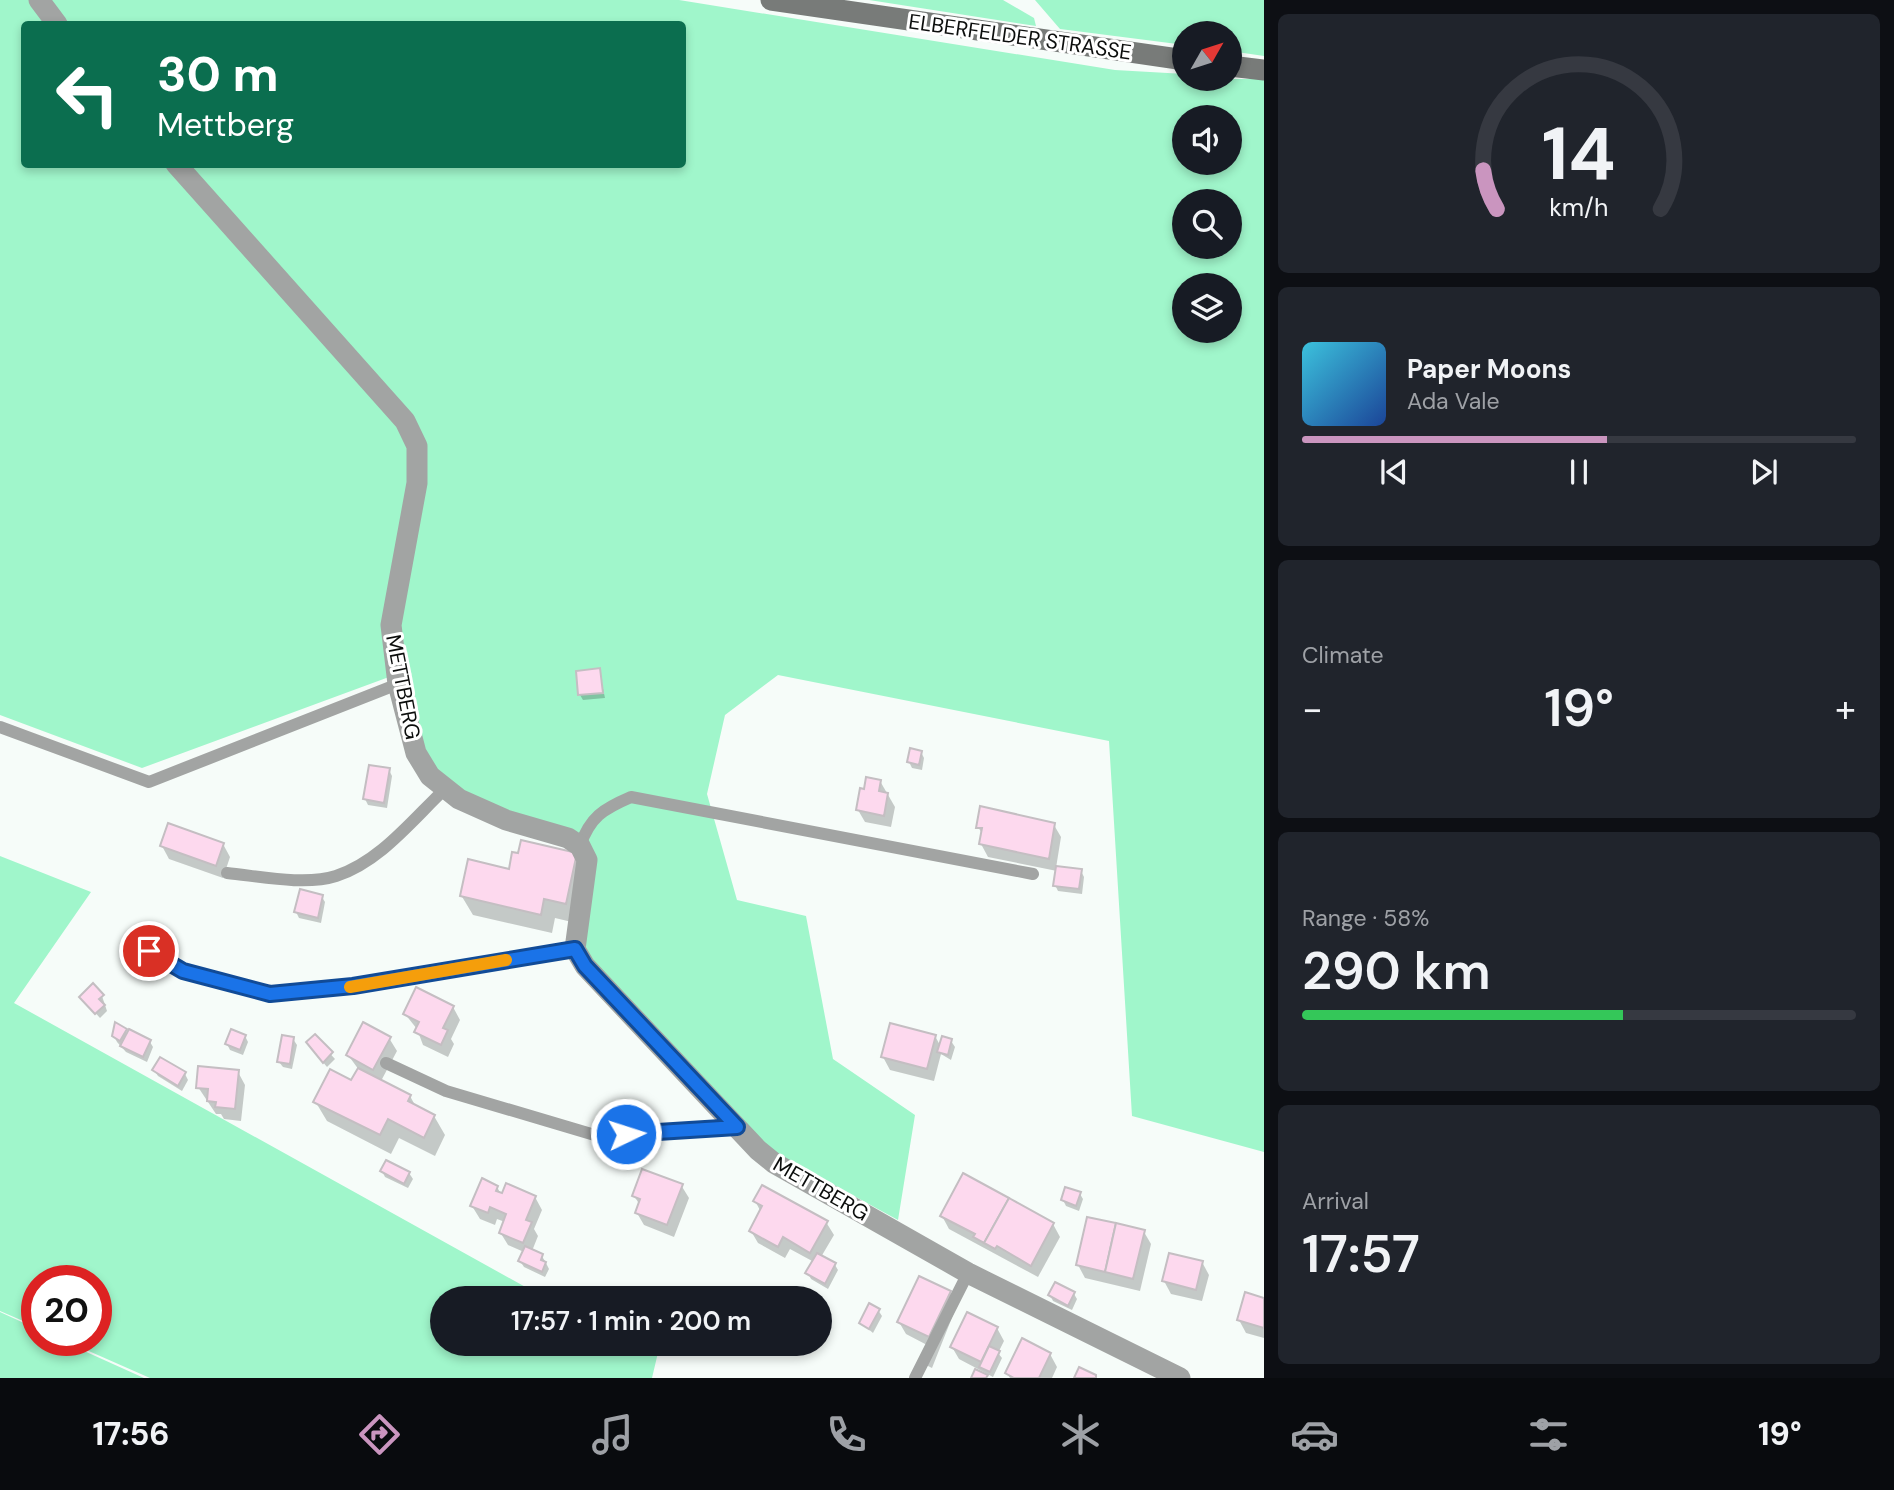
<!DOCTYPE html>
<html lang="en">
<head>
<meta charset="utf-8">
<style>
	:root { --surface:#171b24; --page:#20242c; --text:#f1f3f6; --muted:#9ea1a6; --line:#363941; --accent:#ca95bf }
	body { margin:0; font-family:"DM Sans",sans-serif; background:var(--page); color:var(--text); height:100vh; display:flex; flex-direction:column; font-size:26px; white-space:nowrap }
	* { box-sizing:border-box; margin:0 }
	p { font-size:23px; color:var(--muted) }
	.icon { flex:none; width:38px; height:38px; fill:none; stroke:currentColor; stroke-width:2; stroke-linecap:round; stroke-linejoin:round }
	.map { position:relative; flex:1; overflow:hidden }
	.panel { display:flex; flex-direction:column; gap:14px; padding:14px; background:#0d0f14; width:630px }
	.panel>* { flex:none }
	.guide { position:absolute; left:21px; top:21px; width:665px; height:147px; border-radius:7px; box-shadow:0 4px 10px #0003; background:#0b6e4f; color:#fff; overflow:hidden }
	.needle { width:46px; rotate:51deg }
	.buttons { position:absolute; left:1172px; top:21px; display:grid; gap:14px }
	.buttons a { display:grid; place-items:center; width:70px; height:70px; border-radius:50%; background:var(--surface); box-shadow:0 4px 10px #0003; font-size:35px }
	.speed { position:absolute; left:21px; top:1265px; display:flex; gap:14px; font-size:35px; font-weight:700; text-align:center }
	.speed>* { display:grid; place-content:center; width:91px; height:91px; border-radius:50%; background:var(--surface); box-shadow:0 4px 10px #0003; line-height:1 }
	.speed .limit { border:10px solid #d22; background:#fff; color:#111 }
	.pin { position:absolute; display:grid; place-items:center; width:60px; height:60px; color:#fff; margin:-30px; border:4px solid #fff; border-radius:50%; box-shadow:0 2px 7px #0007 }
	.me { position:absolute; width:77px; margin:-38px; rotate:86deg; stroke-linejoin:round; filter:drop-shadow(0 0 5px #0008) }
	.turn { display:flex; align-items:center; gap:24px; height:147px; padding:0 21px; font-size:32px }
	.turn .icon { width:91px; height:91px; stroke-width:2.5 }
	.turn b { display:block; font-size:49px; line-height:60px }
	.big { font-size:52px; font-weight:600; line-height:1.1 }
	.panel .card { flex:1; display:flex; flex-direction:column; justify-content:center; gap:10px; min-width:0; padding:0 24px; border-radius:10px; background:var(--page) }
	.panel .dial { align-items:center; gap:0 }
	.dial svg { height:182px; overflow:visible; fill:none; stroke:var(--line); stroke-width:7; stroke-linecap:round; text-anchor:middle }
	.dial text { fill:var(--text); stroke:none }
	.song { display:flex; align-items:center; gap:21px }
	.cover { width:84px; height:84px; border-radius:10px; background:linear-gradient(135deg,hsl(190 70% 55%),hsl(220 70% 35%)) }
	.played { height:7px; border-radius:4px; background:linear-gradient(90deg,var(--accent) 55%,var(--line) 55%) }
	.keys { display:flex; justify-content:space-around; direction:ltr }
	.heat { display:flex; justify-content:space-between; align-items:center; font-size:38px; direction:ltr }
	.charge { height:10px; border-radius:5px; background:linear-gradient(90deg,#34c759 58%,var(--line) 0) }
	.trip { position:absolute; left:430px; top:1286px; width:402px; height:70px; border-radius:35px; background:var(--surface); box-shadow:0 4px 10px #0003; font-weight:600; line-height:70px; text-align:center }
	.tab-bar { display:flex; height:112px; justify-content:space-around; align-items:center; background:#090b0e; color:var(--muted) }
	.tab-bar .icon { width:49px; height:49px }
	.tab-bar .selected { color:var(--accent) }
	.tab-bar b { font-size:32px; color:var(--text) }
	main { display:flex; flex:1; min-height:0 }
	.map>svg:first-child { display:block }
</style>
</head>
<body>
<main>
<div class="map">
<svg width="1264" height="1378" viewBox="0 0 1264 1378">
	<rect width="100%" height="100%" fill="#f6fcf9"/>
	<g fill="#a0f6cb" fill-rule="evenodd">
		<path d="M0,0H32L51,24H24V164L168,165L402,425L412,448L389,677L142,768L0,715Z"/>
		<path d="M46,0H679L1115,70L1185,74V79H1264V1152L1132,1116L1109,741L778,675L725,715L707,794L737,900L806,916L833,1059L915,1115L898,1220L768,1149L595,966L584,943L595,865L508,813L464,792L436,771L421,749L403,681L398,626L422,446L185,165L682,164V24H64ZM1185,117H1230V163H1185ZM1185,201H1230V247H1185ZM1185,285H1230V331H1185Z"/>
		<path d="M869,0H1003L1034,18L1036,26Z"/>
		<path d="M1035,0H1264V56L1230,51V33H1185V45L1060,29Z"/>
		<path d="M0,856L91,892L14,1003L538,1294L558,1298H443V1344H660L652,1378H150L66,1341L96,1340V1281H37V1327L0,1311Z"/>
		<path d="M0,1312L37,1329V1340L62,1341L144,1378H0Z"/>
	</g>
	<g fill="#0003">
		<path d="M599,670L605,698L583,700L580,695Z"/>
		<path d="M921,752L924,758L922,770L912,768L909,762Z"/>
		<path d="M389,770L392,776L387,808L368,805L365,799Z"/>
		<path d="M880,781L895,807L891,827L865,822L858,810L865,791Z"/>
		<path d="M1054,825L1061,837L1056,868L1081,871L1084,877L1082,894L1058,891L1055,885L1057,871L988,857L981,844L983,835L978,827Z"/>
		<path d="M223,844L230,857L223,878L169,859L162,846Z"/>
		<path d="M576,855V923L555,918L552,933L473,915L461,895L510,871Z"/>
		<path d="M322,897L325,902L321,923L299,918L296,912Z"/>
		<path d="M102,996L107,1011L100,1018L81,997Z"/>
		<path d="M453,1007L460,1020L451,1039L454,1044L448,1057L423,1045L417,1029L405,1014Z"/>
		<path d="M115,1024L128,1034L150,1042L153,1047L147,1062L126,1052L117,1042L114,1036Z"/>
		<path d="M245,1036L248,1042L243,1055L230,1050L227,1044Z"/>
		<path d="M935,1036L941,1047L951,1041L955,1047L951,1060L941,1054L934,1081L890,1070L883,1057Z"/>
		<path d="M315,1037L335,1059L327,1067L311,1048Z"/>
		<path d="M389,1038L397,1051L381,1081L410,1096L416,1107L434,1116L445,1135L435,1156L399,1138L391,1154L327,1121L315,1101L352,1082L359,1070L348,1055Z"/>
		<path d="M293,1039L297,1045L292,1069L283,1067L279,1062Z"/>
		<path d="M161,1060L185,1074L188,1080L182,1091L158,1076L154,1070Z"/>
		<path d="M238,1072L245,1085L241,1121L224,1119L221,1114H216L198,1087Z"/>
		<path d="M382,1171L409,1173L413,1179L408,1188L385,1177Z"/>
		<path d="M681,1185L689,1198L674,1237L644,1225L637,1213L640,1205L634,1196Z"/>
		<path d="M497,1187L502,1196L535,1197L542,1210L534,1229L538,1236L532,1251L541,1255L545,1261L549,1269L545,1277L524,1267L520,1261L524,1252L508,1245L500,1232L505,1222L497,1219L495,1225L480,1219L472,1206Z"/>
		<path d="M1080,1194L1083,1199L1079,1211L1066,1206L1063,1200Z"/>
		<path d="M755,1201L826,1222L834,1235L821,1257L835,1265L838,1270L828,1289L811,1279L808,1273L814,1262L790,1249L785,1258L758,1243L751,1231L761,1212Z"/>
		<path d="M942,1216L1053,1224L1060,1237L1038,1277L949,1229Z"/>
		<path d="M1144,1232L1151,1244L1140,1291L1085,1278L1078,1265Z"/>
		<path d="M1202,1262L1209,1275L1202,1301L1171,1294L1164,1281Z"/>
		<path d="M1055,1284L1074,1294L1077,1299L1072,1310L1053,1301L1050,1295Z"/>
		<path d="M950,1293L957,1305L932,1368L924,1364L927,1345L906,1334L899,1322Z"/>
		<path d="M1264,1299V1338L1246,1333L1239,1320Z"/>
		<path d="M878,1310L882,1316L873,1333L861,1323Z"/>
		<path d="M997,1328L1004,1341L998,1353L1002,1358L993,1377L959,1359L952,1347Z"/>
		<path d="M1050,1354L1057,1367L1052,1378H1010L1007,1373Z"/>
	</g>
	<g fill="#fdd9ee" stroke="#c4bec2" stroke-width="2">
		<path d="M600,668L603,693L578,695L576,671Z"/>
		<path d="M910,748L922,751L919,765L907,762Z"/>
		<path d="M369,765L390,768L384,803L363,799Z"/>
		<path d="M866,777L881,780L879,791L888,793L884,816L856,810L860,788L864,789Z"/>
		<path d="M980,806L1055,823L1049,859L979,844L982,828H976Z"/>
		<path d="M168,823L224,843L216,866L160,846Z"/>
		<path d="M521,840L577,853L566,904L544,899L541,915L460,896L468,859L509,869L512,852L518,853Z"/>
		<path d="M1056,866L1082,869L1079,889L1053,886Z"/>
		<path d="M300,889L323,895L318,918L294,912Z"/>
		<path d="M93,983L104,995L99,999L105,1005L95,1014L79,997Z"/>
		<path d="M416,987L454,1006L443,1028L448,1030L441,1045L414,1032L419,1022L403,1014Z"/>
		<path d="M115,1022L127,1029L120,1041L112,1036Z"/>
		<path d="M363,1022L391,1037L373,1070L346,1055Z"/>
		<path d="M890,1023L936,1035L927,1069L881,1057Z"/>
		<path d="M129,1029L151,1040L143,1057L120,1046Z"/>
		<path d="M231,1029L246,1035L240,1050L225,1044Z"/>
		<path d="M315,1034L333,1052L323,1063L306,1042Z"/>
		<path d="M282,1035L294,1037L290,1064L277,1062Z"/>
		<path d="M942,1036L952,1039L948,1055L937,1052Z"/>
		<path d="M160,1057L186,1072L178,1086L152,1070Z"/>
		<path d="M198,1066L239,1070L235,1109L215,1107L216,1102L207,1101L208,1089L196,1088Z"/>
		<path d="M358,1068L411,1095L408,1101L435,1115L424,1138L388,1119L380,1135L313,1102L330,1069L351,1080Z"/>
		<path d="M386,1160L410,1172L404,1184L380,1171Z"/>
		<path d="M642,1169L683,1184L667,1225L635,1213L640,1199L632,1196Z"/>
		<path d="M963,1173L1009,1198L984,1243L973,1237L975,1234L940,1216Z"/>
		<path d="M482,1178L498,1186L496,1191L502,1193L506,1183L536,1196L526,1220L532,1222L523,1243L499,1233L506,1214L490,1207L488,1213L470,1206Z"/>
		<path d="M762,1185L828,1221L810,1253L783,1237L778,1247L749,1231L762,1206L753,1201Z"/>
		<path d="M1065,1187L1081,1192L1076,1206L1061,1200Z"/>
		<path d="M1009,1198L1054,1223L1031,1266L997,1246L995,1249L984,1243Z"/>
		<path d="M1087,1217L1116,1223L1105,1272L1076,1265Z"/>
		<path d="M1116,1223L1145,1230L1133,1279L1105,1272Z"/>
		<path d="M525,1246L543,1254L541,1260L546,1262L542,1272L518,1261Z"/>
		<path d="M817,1253L836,1263L825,1284L805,1273Z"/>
		<path d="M1169,1253L1203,1261L1196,1290L1162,1281Z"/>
		<path d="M919,1276L951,1291L929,1337L897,1322Z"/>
		<path d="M1055,1282L1075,1292L1068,1306L1048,1295Z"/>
		<path d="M1245,1292L1264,1298V1328L1237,1320Z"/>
		<path d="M869,1303L880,1309L869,1329L859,1323Z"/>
		<path d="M967,1312L998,1327L981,1362L950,1347Z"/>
		<path d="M1022,1338L1051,1353L1039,1378H1014L1005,1373Z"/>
		<path d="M989,1346L1000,1351L990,1372L979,1367Z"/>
		<path d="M1079,1367L1096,1375V1378H1074Z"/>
		<path d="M975,1369L988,1375L986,1378H971Z"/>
	</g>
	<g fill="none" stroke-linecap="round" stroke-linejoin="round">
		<g stroke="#a2a4a3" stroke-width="12">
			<path d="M0,727L149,782L398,684"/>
			<path d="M580,846C590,817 603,809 631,797L1033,874"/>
			<path d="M227,873C258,876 305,886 336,876C380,862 413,819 446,788"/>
			<path d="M131,941L183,971L270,994L353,986L575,949"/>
			<path d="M386,1063L446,1091L598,1136L736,1127"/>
			<path d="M915,1378L968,1273"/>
		</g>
		<g stroke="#a2a4a3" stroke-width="21">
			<path d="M39,0L57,24"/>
			<path d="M176,164L405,421L417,446V483L391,625L398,684L416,753L430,776L459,799L506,820L568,838L580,846L587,860L575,949L585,966L758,1150L774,1163L968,1273L1180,1378"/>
		</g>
		<g stroke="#787b79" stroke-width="21">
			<path d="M771,0L1185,60"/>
			<path d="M1230,66L1264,70"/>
		</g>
	</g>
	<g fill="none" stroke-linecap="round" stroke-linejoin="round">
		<g stroke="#114b97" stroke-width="18">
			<path id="route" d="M149,951L183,971L270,994L353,986L575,949L585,966L737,1127L626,1134"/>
		</g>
		<use href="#route" stroke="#1a73e8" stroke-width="12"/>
		<path stroke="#f59e0b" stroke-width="12" d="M350,987L506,960"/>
	</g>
	<g text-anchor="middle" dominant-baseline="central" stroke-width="6" stroke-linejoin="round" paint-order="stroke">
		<g font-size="21" fill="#0b0d0c" stroke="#fff">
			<text transform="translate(1020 37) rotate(8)">ELBERFELDER STRASSE</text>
			<text transform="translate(403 687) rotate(79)">METTBERG</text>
			<text transform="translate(821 1189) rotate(30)">METTBERG</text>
		</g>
	</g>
</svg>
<div class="buttons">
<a><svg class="needle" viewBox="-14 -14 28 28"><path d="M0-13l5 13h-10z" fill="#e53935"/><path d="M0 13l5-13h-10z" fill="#9ea1a6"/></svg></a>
<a><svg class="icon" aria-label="sound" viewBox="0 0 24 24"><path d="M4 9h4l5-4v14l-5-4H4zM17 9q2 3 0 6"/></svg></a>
<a><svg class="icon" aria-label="search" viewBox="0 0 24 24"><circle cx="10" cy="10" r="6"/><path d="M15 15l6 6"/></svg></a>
<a><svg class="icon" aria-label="layers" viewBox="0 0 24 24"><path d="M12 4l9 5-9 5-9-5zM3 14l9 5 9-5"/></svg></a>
</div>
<div class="speed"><div class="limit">20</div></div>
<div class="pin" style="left:149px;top:951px;background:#d93025"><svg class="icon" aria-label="arrive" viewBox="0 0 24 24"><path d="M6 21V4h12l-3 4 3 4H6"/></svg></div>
<svg class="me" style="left:626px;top:1134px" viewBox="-20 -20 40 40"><circle r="17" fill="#1a73e8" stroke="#fff" stroke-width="3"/><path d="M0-11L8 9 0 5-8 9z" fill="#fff"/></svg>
<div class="trip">17:57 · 1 min · 200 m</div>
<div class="guide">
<div class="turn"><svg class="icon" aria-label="left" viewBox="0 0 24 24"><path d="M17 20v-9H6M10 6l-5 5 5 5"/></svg><div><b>30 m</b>Mettberg</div></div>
</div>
</div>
<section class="panel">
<div class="card dial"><svg viewBox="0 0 100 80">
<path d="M14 69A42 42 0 1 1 86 69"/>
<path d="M14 69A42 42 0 0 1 8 52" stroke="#ca95bf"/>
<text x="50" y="56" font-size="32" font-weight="700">14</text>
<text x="50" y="72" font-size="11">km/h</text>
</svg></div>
<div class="card">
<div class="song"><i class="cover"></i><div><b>Paper Moons</b><p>Ada Vale</p></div></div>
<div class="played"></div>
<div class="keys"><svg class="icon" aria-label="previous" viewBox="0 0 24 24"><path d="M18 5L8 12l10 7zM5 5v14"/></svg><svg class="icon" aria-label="pause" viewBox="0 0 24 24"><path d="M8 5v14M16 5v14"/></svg><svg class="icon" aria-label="next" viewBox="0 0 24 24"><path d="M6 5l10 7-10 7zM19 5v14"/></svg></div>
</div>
<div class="card"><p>Climate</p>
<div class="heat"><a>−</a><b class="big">19°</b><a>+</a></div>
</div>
<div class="card"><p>Range · 58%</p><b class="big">290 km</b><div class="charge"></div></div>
<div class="card"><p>Arrival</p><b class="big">17:57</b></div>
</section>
</main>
<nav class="tab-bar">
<b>17:56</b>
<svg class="icon selected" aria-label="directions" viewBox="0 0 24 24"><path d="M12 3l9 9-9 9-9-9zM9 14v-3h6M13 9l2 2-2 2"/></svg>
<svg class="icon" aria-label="music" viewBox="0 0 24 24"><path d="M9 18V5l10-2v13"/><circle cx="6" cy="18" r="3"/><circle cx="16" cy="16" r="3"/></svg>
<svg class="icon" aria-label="phone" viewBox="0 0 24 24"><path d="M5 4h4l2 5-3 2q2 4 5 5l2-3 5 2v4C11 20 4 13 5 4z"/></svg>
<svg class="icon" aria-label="climate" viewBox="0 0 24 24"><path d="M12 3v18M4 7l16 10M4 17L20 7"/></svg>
<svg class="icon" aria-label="car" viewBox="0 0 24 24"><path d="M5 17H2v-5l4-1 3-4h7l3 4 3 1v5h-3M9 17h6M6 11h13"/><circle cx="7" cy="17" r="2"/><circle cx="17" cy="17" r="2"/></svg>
<svg class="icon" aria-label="filters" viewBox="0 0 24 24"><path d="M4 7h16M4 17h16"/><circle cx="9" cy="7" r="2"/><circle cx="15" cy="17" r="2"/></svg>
<b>19°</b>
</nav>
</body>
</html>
